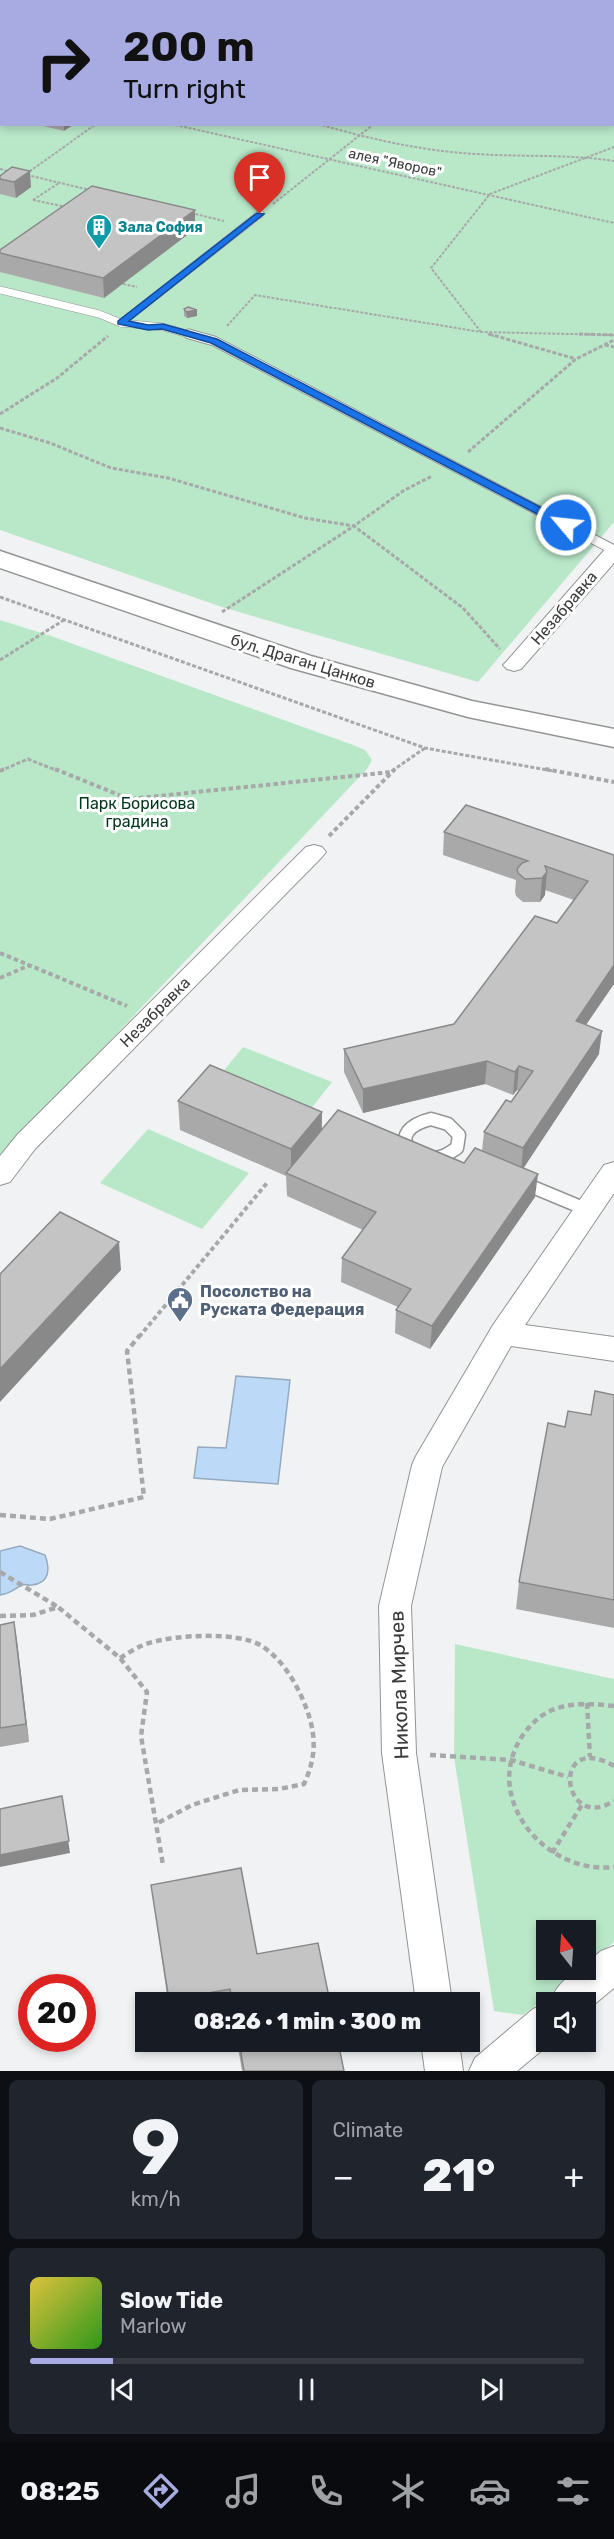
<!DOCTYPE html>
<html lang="en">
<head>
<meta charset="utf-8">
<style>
	:root { --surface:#171b24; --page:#20242c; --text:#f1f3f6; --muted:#9ea1a6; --line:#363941; --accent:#a7abe1 }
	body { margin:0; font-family:Rubik,sans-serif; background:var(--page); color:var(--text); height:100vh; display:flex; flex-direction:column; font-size:22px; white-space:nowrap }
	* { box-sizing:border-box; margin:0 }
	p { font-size:20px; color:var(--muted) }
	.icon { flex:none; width:33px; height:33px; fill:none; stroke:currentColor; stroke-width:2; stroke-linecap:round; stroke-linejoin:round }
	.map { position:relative; height:2071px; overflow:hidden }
	.details { display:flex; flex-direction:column; gap:9px; padding:9px; background:#0d0f14; flex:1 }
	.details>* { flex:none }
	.guide { position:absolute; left:0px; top:0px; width:615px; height:126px; box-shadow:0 3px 9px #0003; background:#a7abe1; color:#111; overflow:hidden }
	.needle { width:39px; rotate:343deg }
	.controls { position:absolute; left:536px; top:1920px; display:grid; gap:12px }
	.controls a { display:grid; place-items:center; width:60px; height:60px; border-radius:0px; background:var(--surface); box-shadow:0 3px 9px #0003; font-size:30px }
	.speed { position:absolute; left:18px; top:1974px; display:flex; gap:12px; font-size:30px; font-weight:700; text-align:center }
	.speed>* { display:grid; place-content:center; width:78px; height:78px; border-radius:50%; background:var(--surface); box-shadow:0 3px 9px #0003; line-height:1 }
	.speed .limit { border:9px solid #d22; background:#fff; color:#111 }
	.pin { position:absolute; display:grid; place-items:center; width:51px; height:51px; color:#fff; margin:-62px -26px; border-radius:50% 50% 50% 0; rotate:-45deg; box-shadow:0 0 6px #0007 }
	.pin .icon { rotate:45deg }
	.me { position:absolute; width:66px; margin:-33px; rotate:298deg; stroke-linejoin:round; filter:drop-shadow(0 0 4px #0008) }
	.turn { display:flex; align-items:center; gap:21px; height:126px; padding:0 24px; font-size:27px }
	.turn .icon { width:78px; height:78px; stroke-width:2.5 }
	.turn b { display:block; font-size:42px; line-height:51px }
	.big { font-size:45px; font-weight:800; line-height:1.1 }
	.details .widget { flex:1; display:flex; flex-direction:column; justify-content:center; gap:9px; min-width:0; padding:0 21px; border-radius:9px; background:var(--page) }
	.details .dial { align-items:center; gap:0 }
	.dial b { font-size:78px; line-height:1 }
	.song { display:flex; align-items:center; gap:18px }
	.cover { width:72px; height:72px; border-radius:9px; background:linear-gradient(135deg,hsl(50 70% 55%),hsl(110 70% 35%)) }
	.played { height:6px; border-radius:3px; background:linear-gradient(90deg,var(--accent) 15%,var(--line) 15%) }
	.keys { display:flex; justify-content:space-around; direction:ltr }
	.heat { display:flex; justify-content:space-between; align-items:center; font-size:33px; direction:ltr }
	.details .tiles { flex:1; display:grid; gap:9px; grid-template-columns:1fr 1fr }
	.widget:last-child { grid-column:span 2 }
	.trip { position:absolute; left:135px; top:1992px; width:345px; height:60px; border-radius:0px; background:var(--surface); box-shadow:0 3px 9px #0003; font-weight:800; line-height:60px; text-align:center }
	.tabs { display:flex; height:96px; justify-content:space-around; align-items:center; background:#090b0e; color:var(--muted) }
	.tabs .icon { width:42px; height:42px }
	.tabs .on { color:var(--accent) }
	.tabs b { font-size:27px; color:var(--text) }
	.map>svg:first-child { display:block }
</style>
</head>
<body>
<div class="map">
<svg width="614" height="2071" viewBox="0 0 614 2071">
	<rect width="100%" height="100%" fill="#f1f2f3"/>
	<g fill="#b9e8c9" fill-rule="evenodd">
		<path d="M0,0H614V522L478,682L222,607L0,530ZM2,2H614V124H2Z"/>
		<path d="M0,620L51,636L353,745L365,750L372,760L367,769L0,1157Z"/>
		<path d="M243,1047L332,1082L310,1110L221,1074Z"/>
		<path d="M148,1129L249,1173L202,1229L100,1183Z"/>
		<path d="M455,1644L614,1679V1942L585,1965V1930H546V1970H580L523,2015L494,2011L454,1757Z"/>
	</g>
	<g fill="#bcdaf8" stroke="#95aabf" stroke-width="1.5">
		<path d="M236,1376L290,1380L278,1484L194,1478L198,1447L226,1448Z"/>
		<path d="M20,1546L45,1555C50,1569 50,1583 32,1585C26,1586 28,1583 22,1585C14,1589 10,1594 0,1595V1551Z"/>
	</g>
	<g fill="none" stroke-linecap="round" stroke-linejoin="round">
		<g stroke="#949495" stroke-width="8">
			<g id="service-far2">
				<path d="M0,290L99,314L121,323L163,327L195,336"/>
				<path d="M121,323L260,214"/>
			</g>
		</g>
		<g stroke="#949495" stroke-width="11">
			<path id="service-far1" d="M189,334L214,341L614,550"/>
		</g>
		<g stroke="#949495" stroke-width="15">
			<g id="service">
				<path d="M431,1119L448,1124L459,1135L457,1148C452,1151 446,1156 440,1157C412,1165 383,1131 431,1119Z"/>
				<path d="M523,1183L588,1210"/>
			</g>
		</g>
		<g stroke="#949495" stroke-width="2">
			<g id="minor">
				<path d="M614,545V563L521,669L514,671L507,669L503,665L507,661L607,547Z"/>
				<path d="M314,845L322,847L326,852L322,857L35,1149L10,1182L0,1185V1156L17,1135L306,847Z"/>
				<path d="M614,1162V1193L525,1325L614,1337V1361L511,1346L442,1467L411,1606L416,1753L452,2002H416L382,1753L379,1606L412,1465L416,1456L493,1325L604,1165Z"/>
				<path d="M614,1946V1988L585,2012V2002H550C554,1989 570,1970 585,1970V1964L601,1951Z"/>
				<path d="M546,2003V2042H552L517,2071H469L475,2058L533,2009Z"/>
				<path d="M421,2042H459L463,2071H425Z"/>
			</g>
		</g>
		<g stroke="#949495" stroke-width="3">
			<path id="secondary" d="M0,551L311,656L472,701L614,729V747L468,717L291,668L0,568Z"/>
		</g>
		<g stroke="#a7a8a9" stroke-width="2" stroke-dasharray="3 1.5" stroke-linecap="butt">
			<path d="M120,0L129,2"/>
			<path d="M22,2L25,0"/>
			<path d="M284,2L286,0"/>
			<path d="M403,2L413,0"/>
			<path d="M524,2L526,0"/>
			<path d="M171,124L614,223"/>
			<path d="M318,124C370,139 422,151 476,154C522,157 568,154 614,161"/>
			<path d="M0,169L11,172"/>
			<path d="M26,174L96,124"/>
			<path d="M27,175L90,190"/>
			<path d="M33,200L66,207"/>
			<path d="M33,200L59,183"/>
			<path d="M273,204L374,124"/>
			<path d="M191,213L224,221"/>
			<path d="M123,284L137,287"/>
			<path d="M227,326L255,295L481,332L614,335"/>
			<path d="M481,332L431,268L490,194L614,147"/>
			<path d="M488,334L494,336"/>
		</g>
		<g stroke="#a7a8a9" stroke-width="3" stroke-dasharray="4 2" stroke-linecap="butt">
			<path d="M489,334L576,359"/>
			<path d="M579,334L614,335"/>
			<path d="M605,345L614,347"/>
			<path d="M0,414L57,378L108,336"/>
			<path d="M0,428L50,443L111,468L168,478L305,518L354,526L403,491L432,476"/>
			<path d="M468,452L576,359L614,340"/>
			<path d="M0,597L425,748L553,771"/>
			<path d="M222,612L354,526L463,608L500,649"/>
			<path d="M0,660L64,620"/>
			<path d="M0,771L28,759L58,771"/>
			<path d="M392,771L425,748"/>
		</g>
		<g stroke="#a7a8a9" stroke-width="4" stroke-dasharray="4.5 3" stroke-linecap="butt">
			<path d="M55,769L129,799L391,772"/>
			<path d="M545,769L614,782"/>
			<path d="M0,771L4,769"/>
			<path d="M329,836L395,769"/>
			<path d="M0,953L127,1006"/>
			<path d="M0,978L30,965"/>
			<path d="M139,1337L267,1183"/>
		</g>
		<g stroke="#a7a8a9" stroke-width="4.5" stroke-dasharray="6 4" stroke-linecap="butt">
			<path d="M0,1515L50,1519L144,1497L127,1351L140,1335"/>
			<path d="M0,1572L58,1607"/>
			<path d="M0,1616L33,1615L58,1607L120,1658L147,1692L141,1736L163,1865"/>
			<path d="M120,1658C129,1653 138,1646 149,1643C175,1635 238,1631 262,1646C281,1659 294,1679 303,1700C316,1730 318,1754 304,1784L279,1789L239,1790L192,1805L156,1824"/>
			<path d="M587,1703L590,1757"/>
			<path d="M614,1706C594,1704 574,1702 555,1709C540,1714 529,1726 521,1738C482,1800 547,1875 614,1867"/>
			<path d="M430,1755L511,1760L568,1777"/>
			<path d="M614,1766C550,1729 561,1834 614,1801"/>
			<path d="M552,1853L583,1803"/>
		</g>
		<use href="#service-far2" stroke="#fff" stroke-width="7"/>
		<use href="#service-far1" stroke="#fff" stroke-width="9"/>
		<use href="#service" stroke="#fff" stroke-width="12"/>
		<use href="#minor" fill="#fff" fill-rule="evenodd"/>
		<use href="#secondary" fill="#fff" fill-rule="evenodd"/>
	</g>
	<g fill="#a9a9a9">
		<path d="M35,124H74L64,131Z"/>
		<path d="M0,176L31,187L16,198L0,194Z"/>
		<path d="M195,229L104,298L0,272V250Z"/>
		<path d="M184,309L197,316L187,318L184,316Z"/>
		<path d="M444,832L614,855L586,1025L599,1054L523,1168L535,1197L430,1349L395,1333L396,1310L398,1307L341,1282L342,1258L363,1230L287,1196L286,1176L180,1130L178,1101L322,1112V1130L464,1163L482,1151L484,1132L511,1102L519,1091L517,1090L513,1095L485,1084L363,1113L344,1072V1049L454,1024L557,923L574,900L545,890V895L540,902H523L516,896L515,892L516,880L443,855Z"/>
		<path d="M614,1395V1628L516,1609L519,1582L565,1427L591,1415Z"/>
		<path d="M14,1622L29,1742L0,1747V1625Z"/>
		<path d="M151,1885L257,1954L330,2002H168Z"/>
		<path d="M237,2042H338L344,2071H242Z"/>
	</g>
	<g fill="#8a898a">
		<path d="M64,124H74L64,131Z"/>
		<path d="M30,171L31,187L16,198L14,182Z"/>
		<path d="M195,210V229L104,298L103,278Z"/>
		<path d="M197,310V316L187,318L186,312Z"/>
		<path d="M547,872L545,895L540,902L542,878Z"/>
		<path d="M614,965V984L573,1044L576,1021Z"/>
		<path d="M602,1031L599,1054L521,1172L523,1148Z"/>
		<path d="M487,1061L485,1084L363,1113V1089Z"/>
		<path d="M519,1066L517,1090L513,1095L515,1072Z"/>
		<path d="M322,1112L321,1140L291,1175V1149Z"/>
		<path d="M538,1174L535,1197L430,1349L432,1326Z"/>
		<path d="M119,1242L121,1270L0,1402V1369Z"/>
		<path d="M14,1622L17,1640L29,1742L26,1724Z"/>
		<path d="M62,1796L70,1853L0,1867V1855Z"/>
	</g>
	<g fill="#c5c4c5" stroke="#8a898a" stroke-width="1.5">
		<path d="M12,167L30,171L14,182L0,179V176Z"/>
		<path d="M92,186L195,210L103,278L0,253V250Z"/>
		<path d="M188,307L197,310L186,312L184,309Z"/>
		<path d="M466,805L614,855V965L576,1021L602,1031L523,1148L484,1132L506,1100L511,1102L533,1071L519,1066L515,1072L487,1061L363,1089L344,1049L454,1024L535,916L557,923L588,881L545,866L547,872L542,878L525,879L518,873L517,869L522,863L528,861L444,832Z"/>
		<path d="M210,1065L322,1112L291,1149L178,1101Z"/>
		<path d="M338,1110L464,1163L475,1148L538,1174L432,1326L396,1310L411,1289L342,1258L376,1212L286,1173Z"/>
		<path d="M60,1212L119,1242L0,1369V1274Z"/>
		<path d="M595,1391L614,1395V1600L519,1582L548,1423L565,1427L568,1411L591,1415Z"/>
		<path d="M14,1622L26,1724L0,1728V1625Z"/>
		<path d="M62,1796L69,1841L0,1855V1809Z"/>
		<path d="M241,1868L257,1954L318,1943L330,2002H232L230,1989L169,2000L151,1885Z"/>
		<path d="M239,2042H338L344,2071H244Z"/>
	</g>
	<path fill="#1a73e8" stroke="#114b97" stroke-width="1.5" d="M257,213L264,214L129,321L148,325L163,324L217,339L569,522V527H562L211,343L162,329L148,330L118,324V321Z"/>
	<defs>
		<g id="building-pin" transform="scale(1.35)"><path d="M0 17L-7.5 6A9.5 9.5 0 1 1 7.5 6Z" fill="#0f9aa8" stroke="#fff"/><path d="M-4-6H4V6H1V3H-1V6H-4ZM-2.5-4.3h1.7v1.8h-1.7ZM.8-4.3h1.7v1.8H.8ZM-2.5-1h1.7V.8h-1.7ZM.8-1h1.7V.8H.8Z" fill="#fff"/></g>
		<g id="civic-pin" transform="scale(1.35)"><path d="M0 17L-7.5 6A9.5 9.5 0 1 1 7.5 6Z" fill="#5c6f8a" stroke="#fff"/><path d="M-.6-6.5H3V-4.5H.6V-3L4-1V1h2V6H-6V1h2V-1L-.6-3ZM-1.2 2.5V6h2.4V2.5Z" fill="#fff"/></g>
	</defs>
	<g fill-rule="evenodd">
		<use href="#building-pin" x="99" y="227"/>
		<use href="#civic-pin" x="180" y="1300"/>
	</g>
	<g text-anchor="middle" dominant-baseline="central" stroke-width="6" stroke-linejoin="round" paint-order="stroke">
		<g font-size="14" fill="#3a3b3b" stroke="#fff">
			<text transform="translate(395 163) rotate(12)">алея "Яворов"</text>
		</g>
		<g font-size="14" font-weight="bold" fill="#0d838f" stroke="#fff" text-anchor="start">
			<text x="118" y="227">Зала София</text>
		</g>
		<g font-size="16" fill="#3a3b3b" stroke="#fff">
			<text transform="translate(564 608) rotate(-49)">Незабравка</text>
			<text transform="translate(303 661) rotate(17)">бул. Драган Цанков</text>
			<text transform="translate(155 1012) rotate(-45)">Незабравка</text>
		</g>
		<g font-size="16" fill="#00351b" stroke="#fff">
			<text x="137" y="803">Парк Борисова<tspan x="137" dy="18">градина</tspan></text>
		</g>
		<g font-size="16" font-weight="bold" fill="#4e5e75" stroke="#fff" text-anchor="start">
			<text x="200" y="1291">Посолство на<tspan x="200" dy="18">Руската Федерация</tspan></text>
		</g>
		<g font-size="20" fill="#3a3b3b" stroke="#fff">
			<text transform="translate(399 1685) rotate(-92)">Никола Мирчев</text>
		</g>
	</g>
</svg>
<div class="controls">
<a><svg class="needle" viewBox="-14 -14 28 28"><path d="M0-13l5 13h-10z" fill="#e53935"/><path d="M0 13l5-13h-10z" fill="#9ea1a6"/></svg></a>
<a><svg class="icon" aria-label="sound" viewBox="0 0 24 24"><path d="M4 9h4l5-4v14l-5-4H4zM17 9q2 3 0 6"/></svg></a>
</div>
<div class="speed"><div class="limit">20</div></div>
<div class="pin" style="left:260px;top:214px;background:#d93025"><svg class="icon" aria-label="arrive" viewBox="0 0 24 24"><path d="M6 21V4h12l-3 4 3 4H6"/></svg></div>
<svg class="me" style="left:566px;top:525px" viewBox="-20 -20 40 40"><circle r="17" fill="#1a73e8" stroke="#fff" stroke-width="3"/><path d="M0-11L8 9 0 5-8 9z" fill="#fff"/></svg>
<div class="trip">08:26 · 1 min · 300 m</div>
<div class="guide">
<div class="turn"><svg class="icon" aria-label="right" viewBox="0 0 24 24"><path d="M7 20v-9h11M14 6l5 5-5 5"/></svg><div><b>200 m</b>Turn right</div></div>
</div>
</div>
<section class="details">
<div class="tiles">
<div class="widget dial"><b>9</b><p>km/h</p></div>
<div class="widget"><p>Climate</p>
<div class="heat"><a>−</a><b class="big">21°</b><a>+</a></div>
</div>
<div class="widget">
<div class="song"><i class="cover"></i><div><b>Slow Tide</b><p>Marlow</p></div></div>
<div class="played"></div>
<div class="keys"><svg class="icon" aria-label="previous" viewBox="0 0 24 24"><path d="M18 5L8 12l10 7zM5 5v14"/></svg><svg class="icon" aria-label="pause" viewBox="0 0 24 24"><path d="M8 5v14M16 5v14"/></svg><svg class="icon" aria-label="next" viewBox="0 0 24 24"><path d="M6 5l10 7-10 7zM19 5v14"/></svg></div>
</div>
</div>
</section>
<nav class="tabs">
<b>08:25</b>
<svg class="icon on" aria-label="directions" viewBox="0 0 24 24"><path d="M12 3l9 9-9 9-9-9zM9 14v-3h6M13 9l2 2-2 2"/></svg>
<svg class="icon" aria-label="music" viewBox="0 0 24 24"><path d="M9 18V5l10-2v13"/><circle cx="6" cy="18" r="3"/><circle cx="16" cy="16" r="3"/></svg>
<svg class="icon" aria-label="phone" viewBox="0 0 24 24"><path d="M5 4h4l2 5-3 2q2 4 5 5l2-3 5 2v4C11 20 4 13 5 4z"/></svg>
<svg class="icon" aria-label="climate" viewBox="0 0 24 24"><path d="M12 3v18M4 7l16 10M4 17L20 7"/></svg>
<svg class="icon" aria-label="car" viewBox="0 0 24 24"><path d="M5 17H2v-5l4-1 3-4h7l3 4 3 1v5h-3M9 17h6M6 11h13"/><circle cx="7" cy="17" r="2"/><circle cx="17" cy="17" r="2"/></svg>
<svg class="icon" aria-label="filters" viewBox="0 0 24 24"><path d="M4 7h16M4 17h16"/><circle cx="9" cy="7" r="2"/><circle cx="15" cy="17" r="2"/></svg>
</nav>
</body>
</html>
